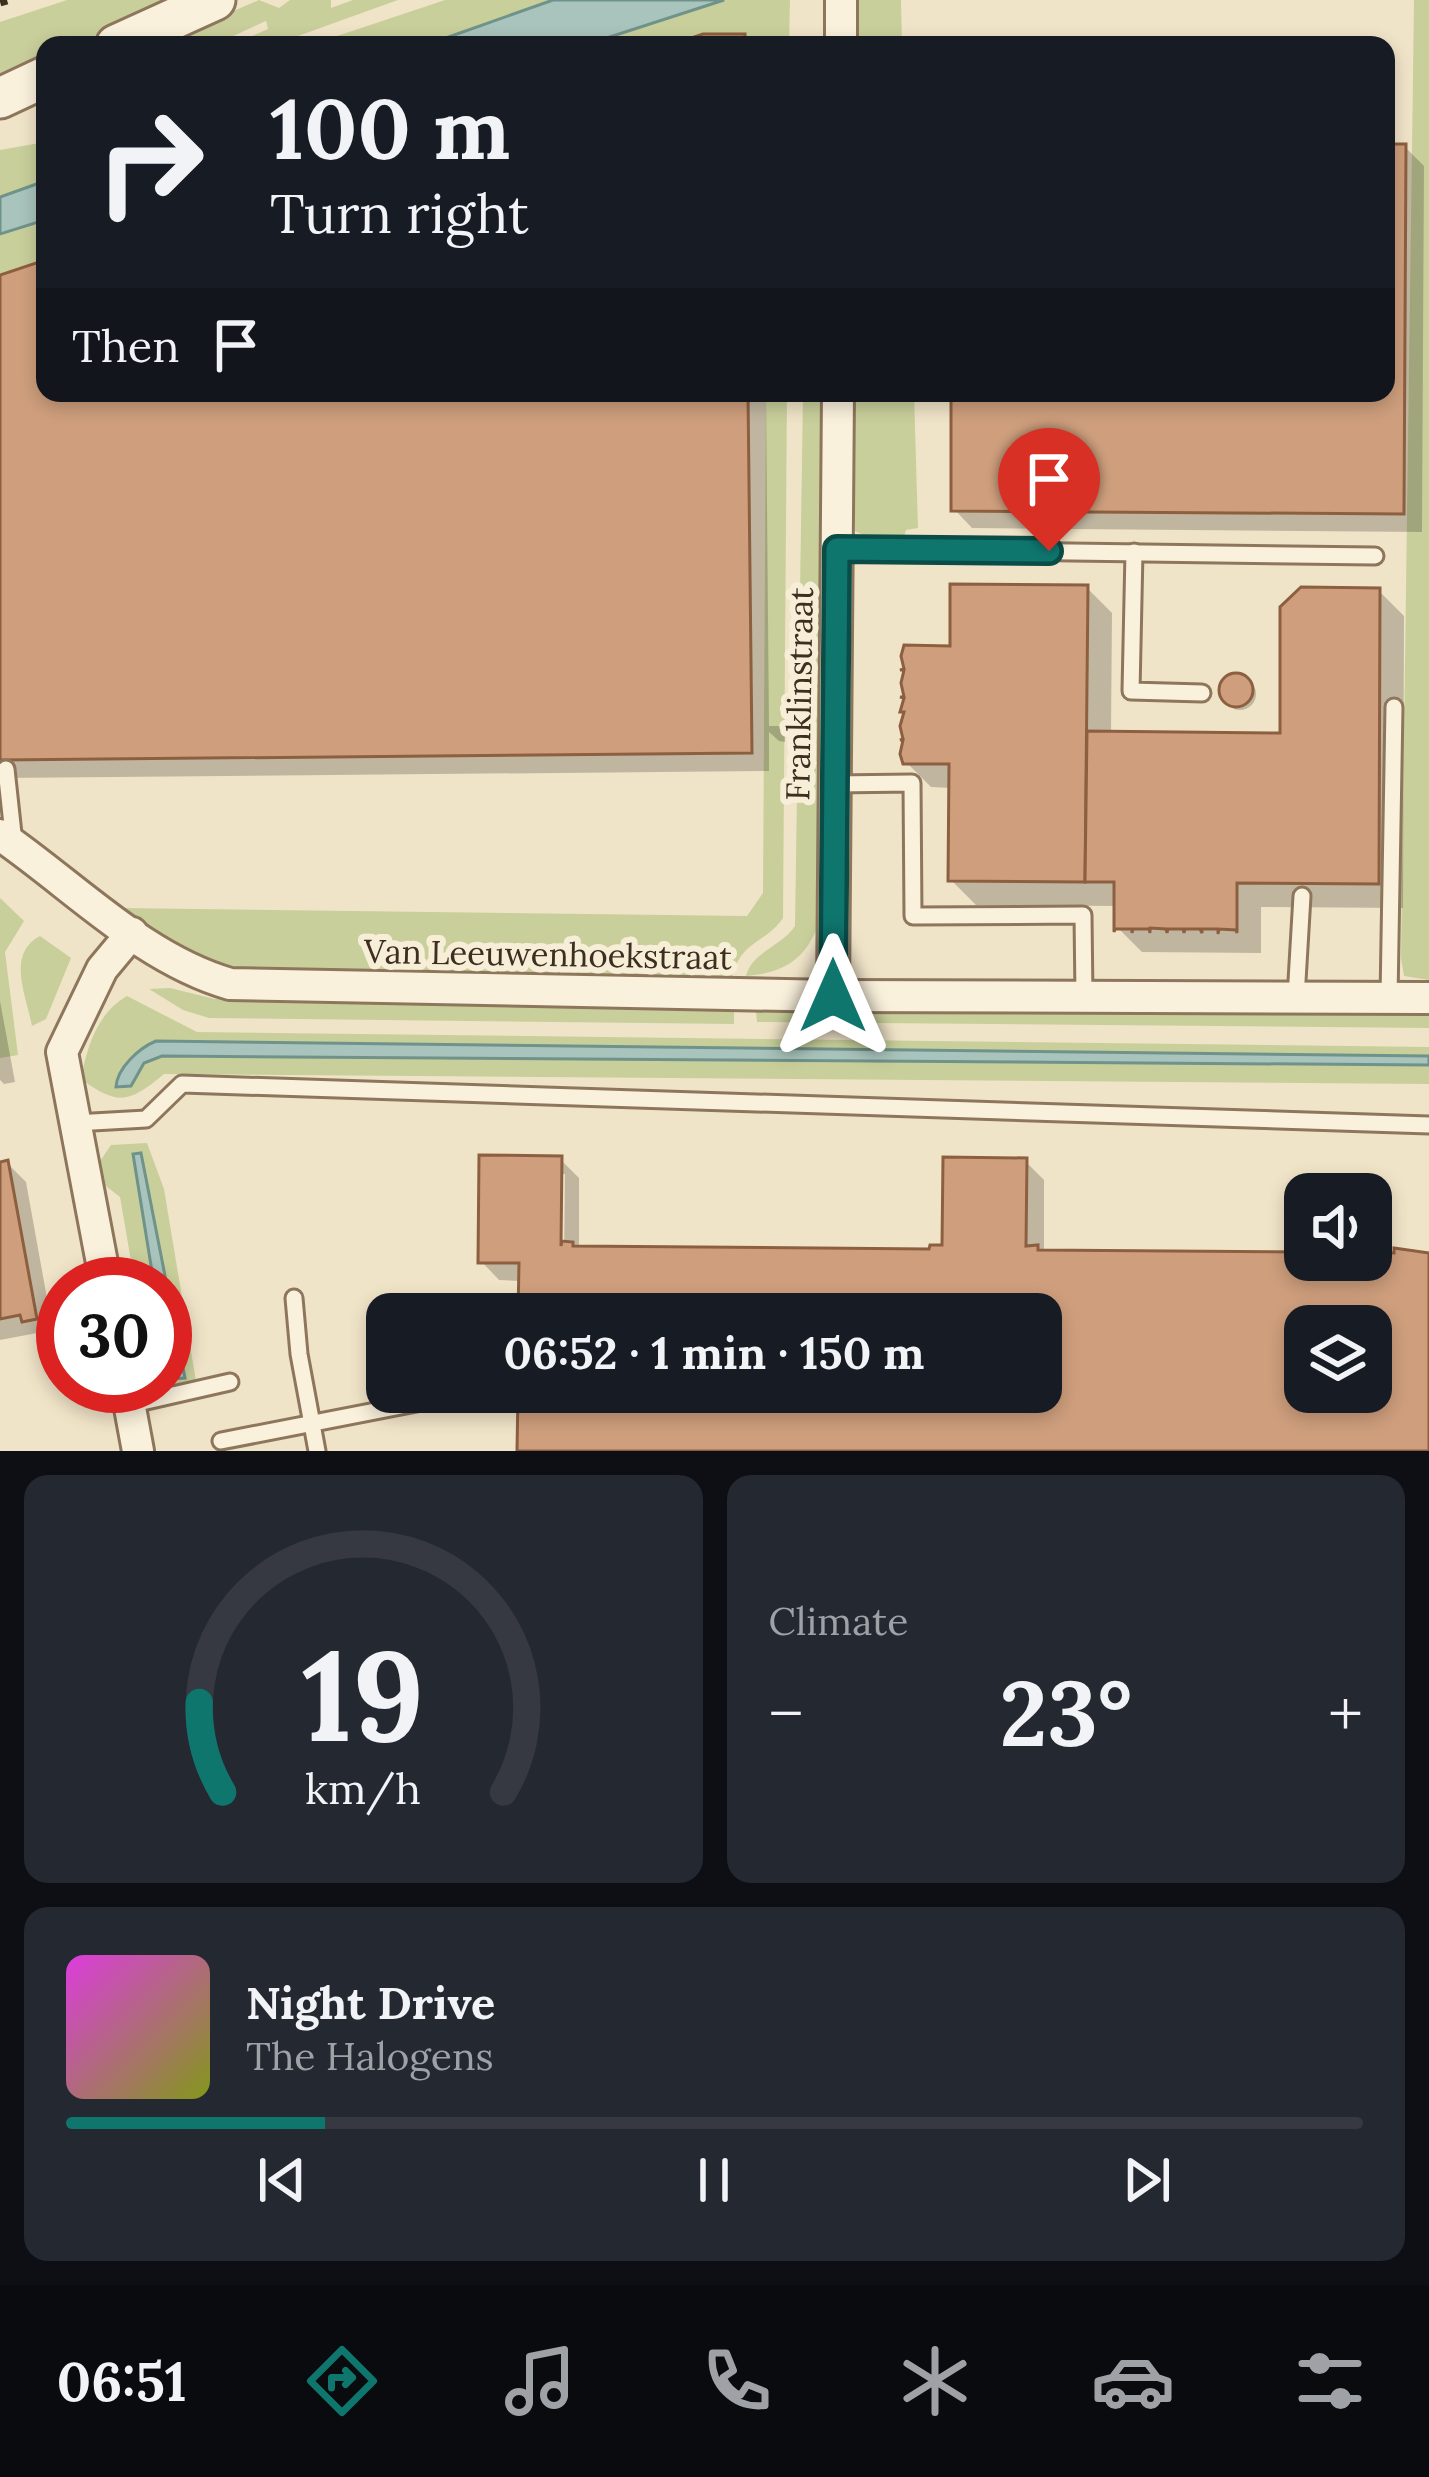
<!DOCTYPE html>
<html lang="en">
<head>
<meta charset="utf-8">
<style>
	:root { --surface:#171b24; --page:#242831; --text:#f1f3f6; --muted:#9ea1a6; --line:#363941; --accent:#0f766e }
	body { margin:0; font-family:Lora,serif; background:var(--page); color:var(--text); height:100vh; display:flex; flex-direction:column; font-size:45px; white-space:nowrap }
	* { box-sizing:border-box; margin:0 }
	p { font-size:39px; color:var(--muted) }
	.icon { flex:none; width:66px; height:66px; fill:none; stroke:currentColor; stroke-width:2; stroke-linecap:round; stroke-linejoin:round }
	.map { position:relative; height:1451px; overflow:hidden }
	.panel { display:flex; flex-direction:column; gap:24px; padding:24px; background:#0d0f14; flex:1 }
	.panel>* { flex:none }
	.top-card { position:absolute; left:36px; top:36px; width:1359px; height:366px; border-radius:24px; box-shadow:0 6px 18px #0003; background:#171b24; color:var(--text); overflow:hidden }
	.tools { position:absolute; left:1284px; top:1173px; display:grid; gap:24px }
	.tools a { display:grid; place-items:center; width:108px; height:108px; border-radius:24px; background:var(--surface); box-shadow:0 6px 18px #0003; font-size:60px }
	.speed { position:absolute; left:36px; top:1257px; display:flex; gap:24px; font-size:60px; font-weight:700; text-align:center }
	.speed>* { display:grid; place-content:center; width:156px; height:156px; border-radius:50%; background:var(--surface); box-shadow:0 6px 18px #0003; line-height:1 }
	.speed .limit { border:18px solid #d22; background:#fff; color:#111 }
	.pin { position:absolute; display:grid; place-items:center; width:102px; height:102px; color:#fff; margin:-123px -51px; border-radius:50% 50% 50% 0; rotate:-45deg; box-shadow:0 0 12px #0007 }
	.pin .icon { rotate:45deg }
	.me { position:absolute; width:132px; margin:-66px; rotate:0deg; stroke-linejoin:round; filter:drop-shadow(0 0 9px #0008) }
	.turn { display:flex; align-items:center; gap:42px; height:252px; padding:0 36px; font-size:54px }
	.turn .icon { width:156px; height:156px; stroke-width:2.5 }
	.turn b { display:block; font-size:84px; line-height:102px }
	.then { display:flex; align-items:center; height:114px; padding:0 36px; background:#0003; gap:24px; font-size:45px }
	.big { font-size:90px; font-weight:700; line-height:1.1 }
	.panel .widget { flex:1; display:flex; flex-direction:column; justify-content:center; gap:18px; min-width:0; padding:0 42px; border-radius:24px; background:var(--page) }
	.panel .dial { align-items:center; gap:0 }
	.dial svg { height:312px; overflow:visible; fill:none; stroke:var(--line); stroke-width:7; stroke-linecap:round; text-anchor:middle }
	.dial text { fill:var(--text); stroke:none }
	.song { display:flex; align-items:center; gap:36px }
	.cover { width:144px; height:144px; border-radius:18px; background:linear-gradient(135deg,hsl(300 70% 55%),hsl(70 70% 35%)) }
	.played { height:12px; border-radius:6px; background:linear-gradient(90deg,var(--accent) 20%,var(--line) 20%) }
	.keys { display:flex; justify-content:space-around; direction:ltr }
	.heat { display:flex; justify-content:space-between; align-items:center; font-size:66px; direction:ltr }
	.panel .tiles { flex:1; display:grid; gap:24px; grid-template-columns:1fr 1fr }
	.widget:last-child { grid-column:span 2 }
	.trip { position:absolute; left:366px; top:1293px; width:696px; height:120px; border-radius:24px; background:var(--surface); box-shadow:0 6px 18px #0003; font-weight:700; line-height:120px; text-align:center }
	.tab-bar { display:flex; height:192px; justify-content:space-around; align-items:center; background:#090b0e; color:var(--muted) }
	.tab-bar .icon { width:84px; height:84px }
	.tab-bar .active { color:var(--accent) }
	.tab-bar b { font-size:54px; color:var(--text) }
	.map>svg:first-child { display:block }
</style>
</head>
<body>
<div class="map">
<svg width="1429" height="1451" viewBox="0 0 1429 1451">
	<rect width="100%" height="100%" fill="#f0e4c8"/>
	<g fill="#c9cf9b">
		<path d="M67,0H180L72,45H45V57L0,77V22Z"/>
		<path d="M259,0L279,8L290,0H331V8L353,0H398L273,45H232L268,29L266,21L214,45H155Z"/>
		<path d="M445,0H553L426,45H310Z"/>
		<path d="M724,0H790L789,45H585Z"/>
		<path d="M853,0H901L902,45H853Z"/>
		<path d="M1414,0H1429V980L1404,976L1401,958Z"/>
		<path d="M45,142V181L0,197V150Z"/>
		<path d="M45,220V280L0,294V234Z"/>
		<path d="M766,393H787L783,918C765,944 742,940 732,976L228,968L162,938L121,908L747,916L763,893Z"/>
		<path d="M803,393H825L822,913C811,954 789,973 746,976C752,952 782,946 795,926Z"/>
		<path d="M852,393H914L918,528L906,530L903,540L867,537L855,531Z"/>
		<path d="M0,898L24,921L5,952L18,1055L0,1058Z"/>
		<path d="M40,936L71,958L46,1019L32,1026C26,995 6,954 40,936Z"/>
		<path d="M170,988L215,999L734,1008V1024L209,1018L183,1010L149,989Z"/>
		<path d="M127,996L197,1032L1429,1047V1084L164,1074C130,1102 119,1107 81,1079C87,1047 97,1013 127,996Z"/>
		<path d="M756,1011L1429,1012V1028L757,1022Z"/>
		<path d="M147,1143L164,1189L196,1381L165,1386V1353L169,1379L184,1378L141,1154L133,1155L154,1284H135L120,1197L102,1183L98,1164L111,1145Z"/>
	</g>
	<g fill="#a9c4bc" stroke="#6f938a" stroke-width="3">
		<path d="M553,0H724L585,45H426Z"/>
		<path d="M45,181V220L0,234V197Z"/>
		<path d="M156,1041L1429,1056V1065L162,1056L144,1063L131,1086L116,1087C117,1068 139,1048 156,1041Z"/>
		<path d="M141,1153L185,1378L169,1379L165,1353V1284H154L133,1154Z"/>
	</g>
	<g fill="#0003" fill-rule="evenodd">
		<path d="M1386,147H1405L1424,166L1422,532L972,528L954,509V393H1386Z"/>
		<path d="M45,263V393H766L769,726H780L785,732V742L779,741L769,732V771L0,778V278Z"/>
		<path d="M1087,588L1112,613L1111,734L1283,736L1379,591L1404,616L1403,908L1261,907V953L1142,952L1117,927V906L976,905L951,880V788L931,787L906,762L952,649Z"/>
		<circle cx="1240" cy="694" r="16"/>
		<path d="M0,1001L15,1082L4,1084L0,1080Z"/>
		<path d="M560,1159L579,1178V1249L932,1252L945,1248L1025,1161L1044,1180V1253L1305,1255V1260L1429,1256V1451L521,1392H1041V1314H521L522,1281L499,1280L481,1261ZM559,1174H565L564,1256H558ZM1305,1326H1371V1392H1305Z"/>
		<path d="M7,1163L26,1182L54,1337L43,1340L37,1333L0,1340V1165Z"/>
	</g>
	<g fill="#cf9f7d" stroke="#8d5f41" stroke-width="3" fill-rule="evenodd">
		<path d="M703,34H745V45H671Z"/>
		<path d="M1386,144H1406L1404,514L951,511V393H1386Z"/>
		<path d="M45,260V393H748L752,753L0,760V275Z"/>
		<path d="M950,584L1088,585L1085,882L948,881L949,764H903L900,754L903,740H900L903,739L900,726L904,712H900L904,698L900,697H904L901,683L904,670H900L904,669L901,656L904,645L950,646Z"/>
		<path d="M1301,587L1380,588L1379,884L1237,883V933L1236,930L1219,929L1218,934V929H1202V933L1200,929H1185L1184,933L1183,929H1168L1167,933L1166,929L1150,928V933L1149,929H1133L1132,933V929H1115L1114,932V882H1085L1087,731L1280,733V607Z"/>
		<circle cx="1236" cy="690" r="17"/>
		<path d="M479,1155L562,1156L561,1246L562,1241L573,1242V1246L929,1249L930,1245H942L943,1157L1027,1158L1026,1246L1038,1245V1250L1305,1252V1260H1371V1253H1394V1248L1429,1253V1451H517L518,1392H1041V1314H518L519,1263H478ZM1305,1326H1371V1392H1305Z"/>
		<path d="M8,1160L37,1319L22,1322L20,1315L0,1319V1162Z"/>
	</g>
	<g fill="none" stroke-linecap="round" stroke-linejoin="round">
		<g stroke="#8d765c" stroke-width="21">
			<g id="service">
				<path d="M837,549L1375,556"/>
				<path d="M1134,552L1131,691L1202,693"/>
				<path d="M6,769L14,843"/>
				<path d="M834,784L912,783L913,916L1083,915L1084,997"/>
				<path d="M1296,998L1302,896"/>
				<path d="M1389,998L1394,707"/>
				<path d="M75,1123L146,1119L182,1084L1429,1125"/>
				<path d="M294,1298L299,1354L317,1451"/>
				<path d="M129,1405L230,1382"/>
				<path d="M221,1441L473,1392"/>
			</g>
		</g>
		<g stroke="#8d765c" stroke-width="36">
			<g id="minor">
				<path d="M841,45V0"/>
				<path d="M0,835C74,886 143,959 230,984L833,996L1429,998"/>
				<path d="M833,996L838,393"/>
				<path d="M106,1284L62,1052L102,969L132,933"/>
				<path d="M126,1386L138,1451"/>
			</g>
		</g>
		<g stroke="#8d765c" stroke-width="45">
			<g id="tertiary">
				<path d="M116,45L215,0"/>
				<path d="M0,98L45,77"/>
			</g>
		</g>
		<use href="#service" stroke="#faf1dc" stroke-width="15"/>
		<use href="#minor" stroke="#faf1dc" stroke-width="30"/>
		<use href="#tertiary" stroke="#faf1dc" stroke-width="39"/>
		<path stroke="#3d2e20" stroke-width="9" stroke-dasharray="21 21" stroke-linecap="butt" d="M0,2L7,0"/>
	</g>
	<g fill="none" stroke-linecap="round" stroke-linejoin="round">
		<g stroke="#0a4d48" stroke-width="30">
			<path id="route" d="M833,996L837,549L1049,551"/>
		</g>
		<use href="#route" stroke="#0f766e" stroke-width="21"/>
	</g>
	<g text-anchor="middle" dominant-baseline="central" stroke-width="12" stroke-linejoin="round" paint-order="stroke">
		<g font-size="33" fill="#3d2e20" stroke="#f7eed8">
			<text transform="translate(799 694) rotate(-89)">Franklinstraat</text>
			<text transform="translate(548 954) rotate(1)">Van Leeuwenhoekstraat</text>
		</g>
	</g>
</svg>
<div class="tools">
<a><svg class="icon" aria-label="sound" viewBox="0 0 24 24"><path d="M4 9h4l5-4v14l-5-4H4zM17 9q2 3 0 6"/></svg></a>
<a><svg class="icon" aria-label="layers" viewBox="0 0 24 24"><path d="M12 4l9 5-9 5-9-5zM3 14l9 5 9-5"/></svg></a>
</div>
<div class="speed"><div class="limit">30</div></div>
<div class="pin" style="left:1049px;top:551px;background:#d93025"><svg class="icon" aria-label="arrive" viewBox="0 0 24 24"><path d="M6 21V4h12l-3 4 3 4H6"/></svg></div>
<svg class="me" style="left:833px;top:996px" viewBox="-20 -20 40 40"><path d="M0-17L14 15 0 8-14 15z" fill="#0f766e" stroke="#fff" stroke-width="4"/></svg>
<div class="trip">06:52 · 1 min · 150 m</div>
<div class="top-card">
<div class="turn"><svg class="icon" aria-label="right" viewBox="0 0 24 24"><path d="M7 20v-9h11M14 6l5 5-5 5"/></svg><div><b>100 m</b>Turn right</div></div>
<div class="then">Then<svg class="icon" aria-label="arrive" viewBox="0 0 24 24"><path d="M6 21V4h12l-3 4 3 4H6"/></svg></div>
</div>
</div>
<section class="panel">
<div class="tiles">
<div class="widget dial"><svg viewBox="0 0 100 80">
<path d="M14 69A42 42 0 1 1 86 69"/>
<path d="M14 69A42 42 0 0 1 8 46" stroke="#0f766e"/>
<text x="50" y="56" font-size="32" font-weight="700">19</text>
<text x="50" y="72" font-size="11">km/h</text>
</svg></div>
<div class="widget"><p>Climate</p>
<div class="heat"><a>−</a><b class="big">23°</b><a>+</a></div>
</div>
<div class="widget">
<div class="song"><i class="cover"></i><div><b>Night Drive</b><p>The Halogens</p></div></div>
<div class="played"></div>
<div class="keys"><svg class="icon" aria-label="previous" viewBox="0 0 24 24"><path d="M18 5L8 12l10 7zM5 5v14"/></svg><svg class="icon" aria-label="pause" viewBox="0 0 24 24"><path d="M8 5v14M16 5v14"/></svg><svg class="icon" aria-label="next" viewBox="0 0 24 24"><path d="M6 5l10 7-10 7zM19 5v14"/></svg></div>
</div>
</div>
</section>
<nav class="tab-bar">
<b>06:51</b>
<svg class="icon active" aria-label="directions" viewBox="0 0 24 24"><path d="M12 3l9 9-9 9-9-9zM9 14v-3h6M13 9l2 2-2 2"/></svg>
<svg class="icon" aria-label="music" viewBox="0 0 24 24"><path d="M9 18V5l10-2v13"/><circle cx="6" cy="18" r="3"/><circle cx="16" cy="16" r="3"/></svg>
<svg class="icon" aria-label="phone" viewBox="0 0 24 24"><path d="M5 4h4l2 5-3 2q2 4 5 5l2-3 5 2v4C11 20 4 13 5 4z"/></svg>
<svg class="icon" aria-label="climate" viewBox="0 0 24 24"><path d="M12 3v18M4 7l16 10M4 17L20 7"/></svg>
<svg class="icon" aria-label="car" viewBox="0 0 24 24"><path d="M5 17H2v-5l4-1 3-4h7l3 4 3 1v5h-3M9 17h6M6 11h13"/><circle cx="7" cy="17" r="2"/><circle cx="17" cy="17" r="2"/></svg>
<svg class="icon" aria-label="filters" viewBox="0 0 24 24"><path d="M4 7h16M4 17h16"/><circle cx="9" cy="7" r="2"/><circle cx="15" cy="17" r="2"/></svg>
</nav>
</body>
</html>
